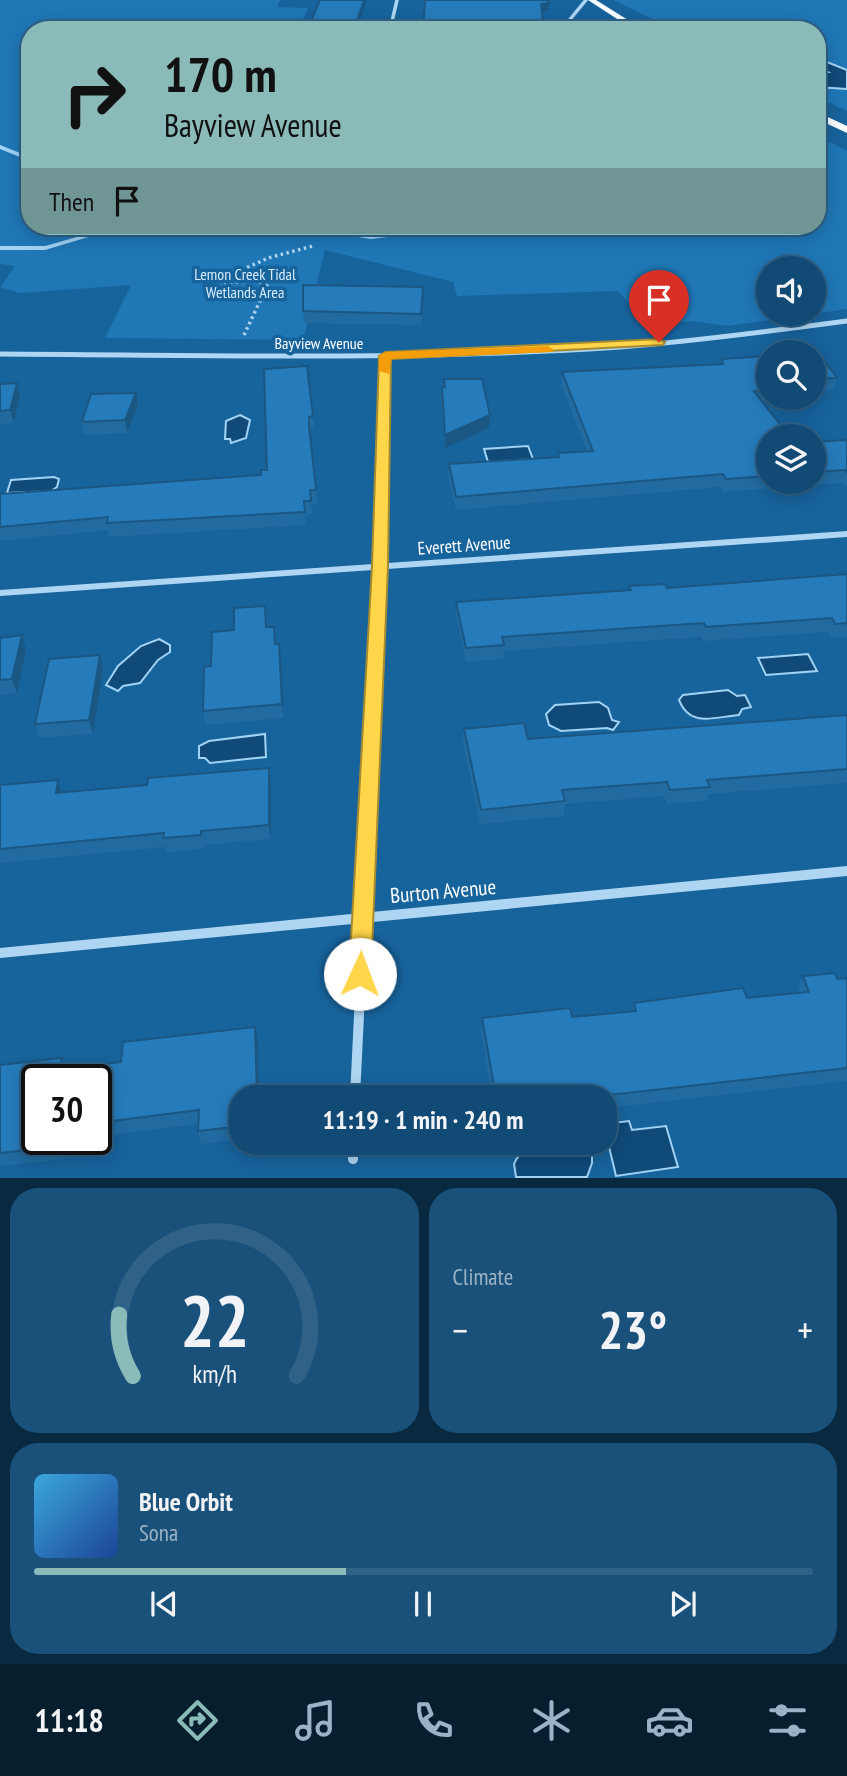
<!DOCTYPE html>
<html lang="en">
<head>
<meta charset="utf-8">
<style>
	:root { --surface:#114a75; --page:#1a517a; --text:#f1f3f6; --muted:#9cb3c5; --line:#306287; --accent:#8bbbb9 }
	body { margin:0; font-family:"PT Sans Narrow",sans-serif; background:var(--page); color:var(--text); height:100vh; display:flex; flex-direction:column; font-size:26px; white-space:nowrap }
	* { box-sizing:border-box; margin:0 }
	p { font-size:23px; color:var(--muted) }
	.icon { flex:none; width:38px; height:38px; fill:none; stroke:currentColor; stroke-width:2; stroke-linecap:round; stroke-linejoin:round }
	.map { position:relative; height:1178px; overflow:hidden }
	.panel { display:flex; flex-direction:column; gap:10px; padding:10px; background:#092940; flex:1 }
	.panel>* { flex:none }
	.guide { position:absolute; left:21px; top:21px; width:805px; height:214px; border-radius:28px; box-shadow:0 4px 18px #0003,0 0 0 2px var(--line); background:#8bbbb9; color:#111; overflow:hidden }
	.controls { position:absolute; left:756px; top:256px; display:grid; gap:14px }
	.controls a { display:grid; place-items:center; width:70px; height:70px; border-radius:50%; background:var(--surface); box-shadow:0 4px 18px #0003,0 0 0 2px var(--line); font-size:35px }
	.speed { position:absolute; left:21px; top:1064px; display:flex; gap:14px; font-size:35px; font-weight:700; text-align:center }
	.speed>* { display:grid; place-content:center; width:91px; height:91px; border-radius:50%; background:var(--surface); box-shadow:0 4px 18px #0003,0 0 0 2px var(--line); line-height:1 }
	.speed .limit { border:4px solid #111; border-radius:10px; background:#fff; color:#111 }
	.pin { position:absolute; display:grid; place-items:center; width:60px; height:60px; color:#fff; margin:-72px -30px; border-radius:50% 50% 50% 0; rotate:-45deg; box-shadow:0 0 7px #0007 }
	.pin .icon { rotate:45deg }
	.me { position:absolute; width:77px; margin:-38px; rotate:2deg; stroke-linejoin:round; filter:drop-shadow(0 0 5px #0008) }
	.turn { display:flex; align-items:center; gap:24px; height:147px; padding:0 28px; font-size:32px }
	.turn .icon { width:91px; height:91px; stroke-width:2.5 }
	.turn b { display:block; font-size:49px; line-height:60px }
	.then { display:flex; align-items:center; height:66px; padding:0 28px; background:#0003; gap:14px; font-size:26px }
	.big { font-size:52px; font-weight:700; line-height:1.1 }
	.panel .tile { flex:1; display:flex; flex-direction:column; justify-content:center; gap:10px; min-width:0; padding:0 24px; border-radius:28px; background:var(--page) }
	.panel .dial { align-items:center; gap:0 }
	.dial svg { height:182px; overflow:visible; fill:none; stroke:var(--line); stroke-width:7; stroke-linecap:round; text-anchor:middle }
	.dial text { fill:var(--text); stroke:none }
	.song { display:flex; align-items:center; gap:21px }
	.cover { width:84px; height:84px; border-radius:10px; background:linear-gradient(135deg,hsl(200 70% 55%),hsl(220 70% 35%)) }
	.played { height:7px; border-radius:4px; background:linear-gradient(90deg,var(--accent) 40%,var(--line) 40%) }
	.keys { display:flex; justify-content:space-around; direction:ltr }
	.heat { display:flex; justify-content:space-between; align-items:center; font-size:38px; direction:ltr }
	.panel .tiles { flex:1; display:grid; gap:10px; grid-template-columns:1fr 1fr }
	.tile:last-child { grid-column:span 2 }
	.trip { position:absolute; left:229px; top:1085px; width:388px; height:70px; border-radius:28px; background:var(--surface); box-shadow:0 4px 18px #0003,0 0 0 2px var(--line); font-weight:700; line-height:70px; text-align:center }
	.tabs { display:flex; height:112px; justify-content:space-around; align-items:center; background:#071e2f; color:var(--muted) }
	.tabs .icon { width:49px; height:49px }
	.tabs .active { color:var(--accent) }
	.tabs b { font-size:32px; color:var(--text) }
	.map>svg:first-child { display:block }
</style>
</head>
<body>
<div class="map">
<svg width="847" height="1178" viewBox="0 0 847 1178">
	<rect width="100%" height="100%" fill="#17639c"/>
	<g fill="#1f77b6" fill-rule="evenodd">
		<path d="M0,0H280L277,7L308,8L301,24H238L234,30H30V226H817V136L847,151V309L728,326L692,321L649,326L618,291L457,296L453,282L325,250L303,340L105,338L131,285L20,293L0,287L15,266L0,264ZM768,268H814V313H768Z"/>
		<path d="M614,0H847V111L817,97V30H675Z"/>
	</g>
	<g fill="#0f4a79" stroke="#a1d3f5" stroke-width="2">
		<path d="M817,58L847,70V89L817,87V73L828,72L817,66Z"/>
		<path d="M240,415L250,420L246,438L231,443L230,439H225L226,421Z"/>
		<path d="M528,446L533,459L488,462L484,449Z"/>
		<path d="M54,477L59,479L57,487L51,491L7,493L11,480Z"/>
		<path d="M159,639L170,645V652L158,660L140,683L123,686L118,691L106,685L118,666L141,646Z"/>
		<path d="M808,654L817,671L766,675L758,658Z"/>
		<path d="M728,690L737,696L745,695L751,707L742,709L739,715C714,717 690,728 679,700L683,695Z"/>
		<path d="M599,702L608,708L612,720L619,722L613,730L607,728L561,731L549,725L546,714L555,705Z"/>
		<path d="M265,734L266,757L210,763L205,758H199V746L209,741Z"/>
		<path d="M629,1121L632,1130L666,1126L678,1167L616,1176L606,1134L614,1133L612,1123Z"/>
		<path d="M559,1143H581L592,1155V1163L587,1177H516L514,1164C519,1151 529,1149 541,1154Z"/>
	</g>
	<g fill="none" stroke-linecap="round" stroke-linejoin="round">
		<g fill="#a1d3f5" fill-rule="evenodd">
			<path d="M0,145L30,157V161L0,149Z"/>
			<path d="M116,226H125L45,250H0V246H45Z"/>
			<path d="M297,226C322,226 351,236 374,235C404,233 433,225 462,226L459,228L371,239L300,228Z"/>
		</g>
		<path stroke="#aed6f2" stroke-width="3.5" stroke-dasharray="2.5 3.5" stroke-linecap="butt" d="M244,335L267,286L257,281L222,283V279L268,258L313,246"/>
		<g stroke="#aed6f2" stroke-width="3.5">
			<path d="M567,23L586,0"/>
			<path d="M390,30L397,0"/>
		</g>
		<g stroke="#aed6f2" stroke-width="5">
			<path d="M0,354C207,355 414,361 620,347C696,341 772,331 847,321"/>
			<path d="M384,391L385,356"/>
		</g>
		<g stroke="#aed6f2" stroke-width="6">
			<path d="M0,593L847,534"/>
			<path d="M379,595L384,389"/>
		</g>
		<path stroke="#aed6f2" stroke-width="8" d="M366,853L379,593"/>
		<g stroke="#aed6f2" stroke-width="10">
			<path d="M0,953L847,871"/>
			<path d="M355,1097L367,851"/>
			<path d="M353,1159L354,1143"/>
		</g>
		<g fill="#f9fcff" fill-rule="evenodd">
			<path d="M588,0H596L644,30H634Z"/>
			<path d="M817,112L847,126V133L817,119Z"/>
		</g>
	</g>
	<g fill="#216ba1">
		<path d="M423,299L421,325L304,323L303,311Z"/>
		<path d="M812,345L837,378L834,390L818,391L817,397H814V352H768L769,348Z"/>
		<path d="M768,352V397H811L763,402L768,436V481H814V442L847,440V486H844L842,483L723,492L720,487L456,510L448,477L449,464L557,457L558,453L587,451L561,384L562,372L722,364V359L767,356Z"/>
		<path d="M264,369L313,416L314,429H310L317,503L311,504L312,514L305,515L306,525L109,537L108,530L0,541V494L261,475L267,470Z"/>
		<path d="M444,379L489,428L445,448L441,399L442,387H444Z"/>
		<path d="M0,384L20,396L14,423L0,424Z"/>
		<path d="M136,393L138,405L127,433L84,435L82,422Z"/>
		<path d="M847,574V637L831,638L828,632L703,641L701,637L504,651L503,659L466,662L456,616V602L629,591V586L667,588Z"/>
		<path d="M267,619V627L281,657L284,718L205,725L203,711L211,666L234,630Z"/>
		<path d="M22,635L26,649L17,693L0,695V638Z"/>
		<path d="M103,669L93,734L39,738L35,724Z"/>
		<path d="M847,715V783L708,794L706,801L667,804L664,796L565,804L564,816L480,824L463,743L464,729L528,739Z"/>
		<path d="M58,780L62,792L271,782V839L204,845L203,849L166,852L165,847L0,863V785Z"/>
		<path d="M803,976L837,979L847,978V1081L606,1108V1097H492L481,1031L482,1018L572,1017L632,1011L634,1003L747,998L799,993L798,990Z"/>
		<path d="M258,1040L259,1097H242V1139L201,1144L198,1131V1124L96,1137V1080H37L85,1139L83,1157L0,1166V1065L66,1068L121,1062Z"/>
	</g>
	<g fill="#1b5783">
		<path d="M364,0H365L366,2L357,30H354Z"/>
		<path d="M549,3L548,10L540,12L541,4Z"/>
		<path d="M17,383L20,396L14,423L10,410Z"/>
		<path d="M136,393L138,405L127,433L125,420Z"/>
		<path d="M490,415L489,428L445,448V435Z"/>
		<path d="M22,635L26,649L17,693L12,679Z"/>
		<path d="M279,644L281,657L284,718L282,704Z"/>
		<path d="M100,655L103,669L93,734L89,720Z"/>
		<path d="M269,768L271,782V839L269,825Z"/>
		<path d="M58,780L62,794L56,793Z"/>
		<path d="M255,1027L258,1040L259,1097H257Z"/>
		<path d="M62,1058L67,1072L60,1069Z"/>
		<path d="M78,1139H85L83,1157L77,1144Z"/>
	</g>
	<g fill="#267cbb" stroke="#1b5783" stroke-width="2">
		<path d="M320,0H364L354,30H307Z"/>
		<path d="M425,0H548L549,3L541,4L544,30H423Z"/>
		<path d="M303,285L423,287L421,314L303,311Z"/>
		<path d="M812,345L837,378L816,379L820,385H814V352H772L769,348Z"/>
		<path d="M768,356V390L754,391L789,436H768V476L726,479L723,474L456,497L449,464L559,457L558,453L593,451L562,372L723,364L722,359Z"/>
		<path d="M307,366L313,416L309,417V426L316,490H310L311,501H304L305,512L107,523L108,517L0,527V494L261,475V470H267L264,369Z"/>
		<path d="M444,379H482L490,415L445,435L442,387H445Z"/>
		<path d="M17,383L10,410L0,411V384Z"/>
		<path d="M136,393L125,420L82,422L91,394Z"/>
		<path d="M847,440V472L845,470L814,472V442Z"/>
		<path d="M847,574V623L835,624L832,618L706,627L704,623L502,637L504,645L466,648L456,602L631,590L629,586L665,584L667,588Z"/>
		<path d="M265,606L266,627H274L275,644H279L282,704L203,711L204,667L211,666L212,632L234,630V608Z"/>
		<path d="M22,635L12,679L0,680V638Z"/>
		<path d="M100,655L89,720L35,724L49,659Z"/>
		<path d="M847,715V769L707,780L710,787L670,790L667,782L562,790L565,801L481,810L464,729L524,723L528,739Z"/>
		<path d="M269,768V825L201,831V835L163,838L164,833L0,849V785L58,780L56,793L147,785L148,778Z"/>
		<path d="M835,973L837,979L847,978V1068L591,1097H496L482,1018L570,1008L572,1017L636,1011L634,1003L743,988L747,998L809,992L803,976Z"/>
		<path d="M255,1027L257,1097H242V1126L198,1131L199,1110L96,1123V1080H37V1139H78L77,1144L0,1153V1065L62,1058L60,1069L121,1062L123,1042Z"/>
	</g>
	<path fill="#ffd54a" stroke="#a68a30" stroke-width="2" d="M659,339L665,342L663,345L391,359L388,566L371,974L368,981L360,984L352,981L349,974L372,566L379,356L385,352Z"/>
	<path fill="#f59e0b" d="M548,346L554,350L552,352L391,359L389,374L379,371V356L385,352Z"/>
	<g text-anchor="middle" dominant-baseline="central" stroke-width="7" stroke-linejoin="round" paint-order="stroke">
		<g font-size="16" fill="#d6ecfc" stroke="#17639c">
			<text x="245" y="274">Lemon Creek Tidal<tspan x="245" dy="18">Wetlands Area</tspan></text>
		</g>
		<g font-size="16" fill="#fff" stroke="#17639c">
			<text x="319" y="343">Bayview Avenue</text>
		</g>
		<g font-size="18" fill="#fff" stroke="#17639c">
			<text transform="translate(464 545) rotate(-4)">Everett Avenue</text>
		</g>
		<g font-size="21" fill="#fff" stroke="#17639c">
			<text transform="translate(443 891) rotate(-5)">Burton Avenue</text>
		</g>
	</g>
</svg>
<div class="controls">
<a><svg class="icon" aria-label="sound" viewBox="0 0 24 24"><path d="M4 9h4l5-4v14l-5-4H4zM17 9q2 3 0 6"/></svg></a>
<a><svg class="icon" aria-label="search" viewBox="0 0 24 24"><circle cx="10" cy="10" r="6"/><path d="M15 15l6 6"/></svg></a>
<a><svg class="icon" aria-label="layers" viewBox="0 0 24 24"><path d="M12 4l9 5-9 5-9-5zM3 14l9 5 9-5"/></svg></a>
</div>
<div class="speed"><div class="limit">30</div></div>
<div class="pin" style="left:659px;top:342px;background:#d93025"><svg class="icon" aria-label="arrive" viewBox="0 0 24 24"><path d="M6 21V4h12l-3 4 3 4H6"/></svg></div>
<svg class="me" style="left:360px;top:974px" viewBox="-20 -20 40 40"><circle r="19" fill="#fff"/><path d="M0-13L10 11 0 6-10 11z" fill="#ffd54a"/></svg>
<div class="trip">11:19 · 1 min · 240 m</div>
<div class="guide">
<div class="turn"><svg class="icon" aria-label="right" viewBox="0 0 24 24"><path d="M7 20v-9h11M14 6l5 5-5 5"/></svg><div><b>170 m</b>Bayview Avenue</div></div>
<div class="then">Then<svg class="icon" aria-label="arrive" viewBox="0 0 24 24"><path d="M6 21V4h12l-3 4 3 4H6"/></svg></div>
</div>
</div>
<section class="panel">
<div class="tiles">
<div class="tile dial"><svg viewBox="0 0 100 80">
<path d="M14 69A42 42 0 1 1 86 69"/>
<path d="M14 69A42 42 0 0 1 8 42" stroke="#8bbbb9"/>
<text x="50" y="56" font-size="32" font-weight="700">22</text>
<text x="50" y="72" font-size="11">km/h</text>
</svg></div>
<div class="tile"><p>Climate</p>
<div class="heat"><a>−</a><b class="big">23°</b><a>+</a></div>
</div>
<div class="tile">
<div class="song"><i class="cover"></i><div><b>Blue Orbit</b><p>Sona</p></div></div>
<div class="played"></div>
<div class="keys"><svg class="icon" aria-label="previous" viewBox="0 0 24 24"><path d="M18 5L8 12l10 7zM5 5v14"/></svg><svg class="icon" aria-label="pause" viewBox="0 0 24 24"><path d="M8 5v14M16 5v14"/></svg><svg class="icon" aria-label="next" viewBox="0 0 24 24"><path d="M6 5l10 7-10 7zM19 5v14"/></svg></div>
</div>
</div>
</section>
<nav class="tabs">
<b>11:18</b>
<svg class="icon active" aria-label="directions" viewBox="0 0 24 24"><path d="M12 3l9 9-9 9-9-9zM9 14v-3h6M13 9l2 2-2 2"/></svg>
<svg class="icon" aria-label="music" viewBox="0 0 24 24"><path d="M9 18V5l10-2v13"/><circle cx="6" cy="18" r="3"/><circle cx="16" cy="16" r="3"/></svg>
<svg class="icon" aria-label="phone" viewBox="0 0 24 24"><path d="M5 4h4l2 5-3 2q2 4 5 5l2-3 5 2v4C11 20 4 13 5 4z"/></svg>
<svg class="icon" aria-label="climate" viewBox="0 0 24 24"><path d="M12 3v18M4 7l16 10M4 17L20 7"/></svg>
<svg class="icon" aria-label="car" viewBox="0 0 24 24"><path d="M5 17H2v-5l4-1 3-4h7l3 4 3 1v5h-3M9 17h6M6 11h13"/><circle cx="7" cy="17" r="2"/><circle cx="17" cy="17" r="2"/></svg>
<svg class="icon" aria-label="filters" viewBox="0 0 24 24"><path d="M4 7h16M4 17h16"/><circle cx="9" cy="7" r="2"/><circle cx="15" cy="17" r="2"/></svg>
</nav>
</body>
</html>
